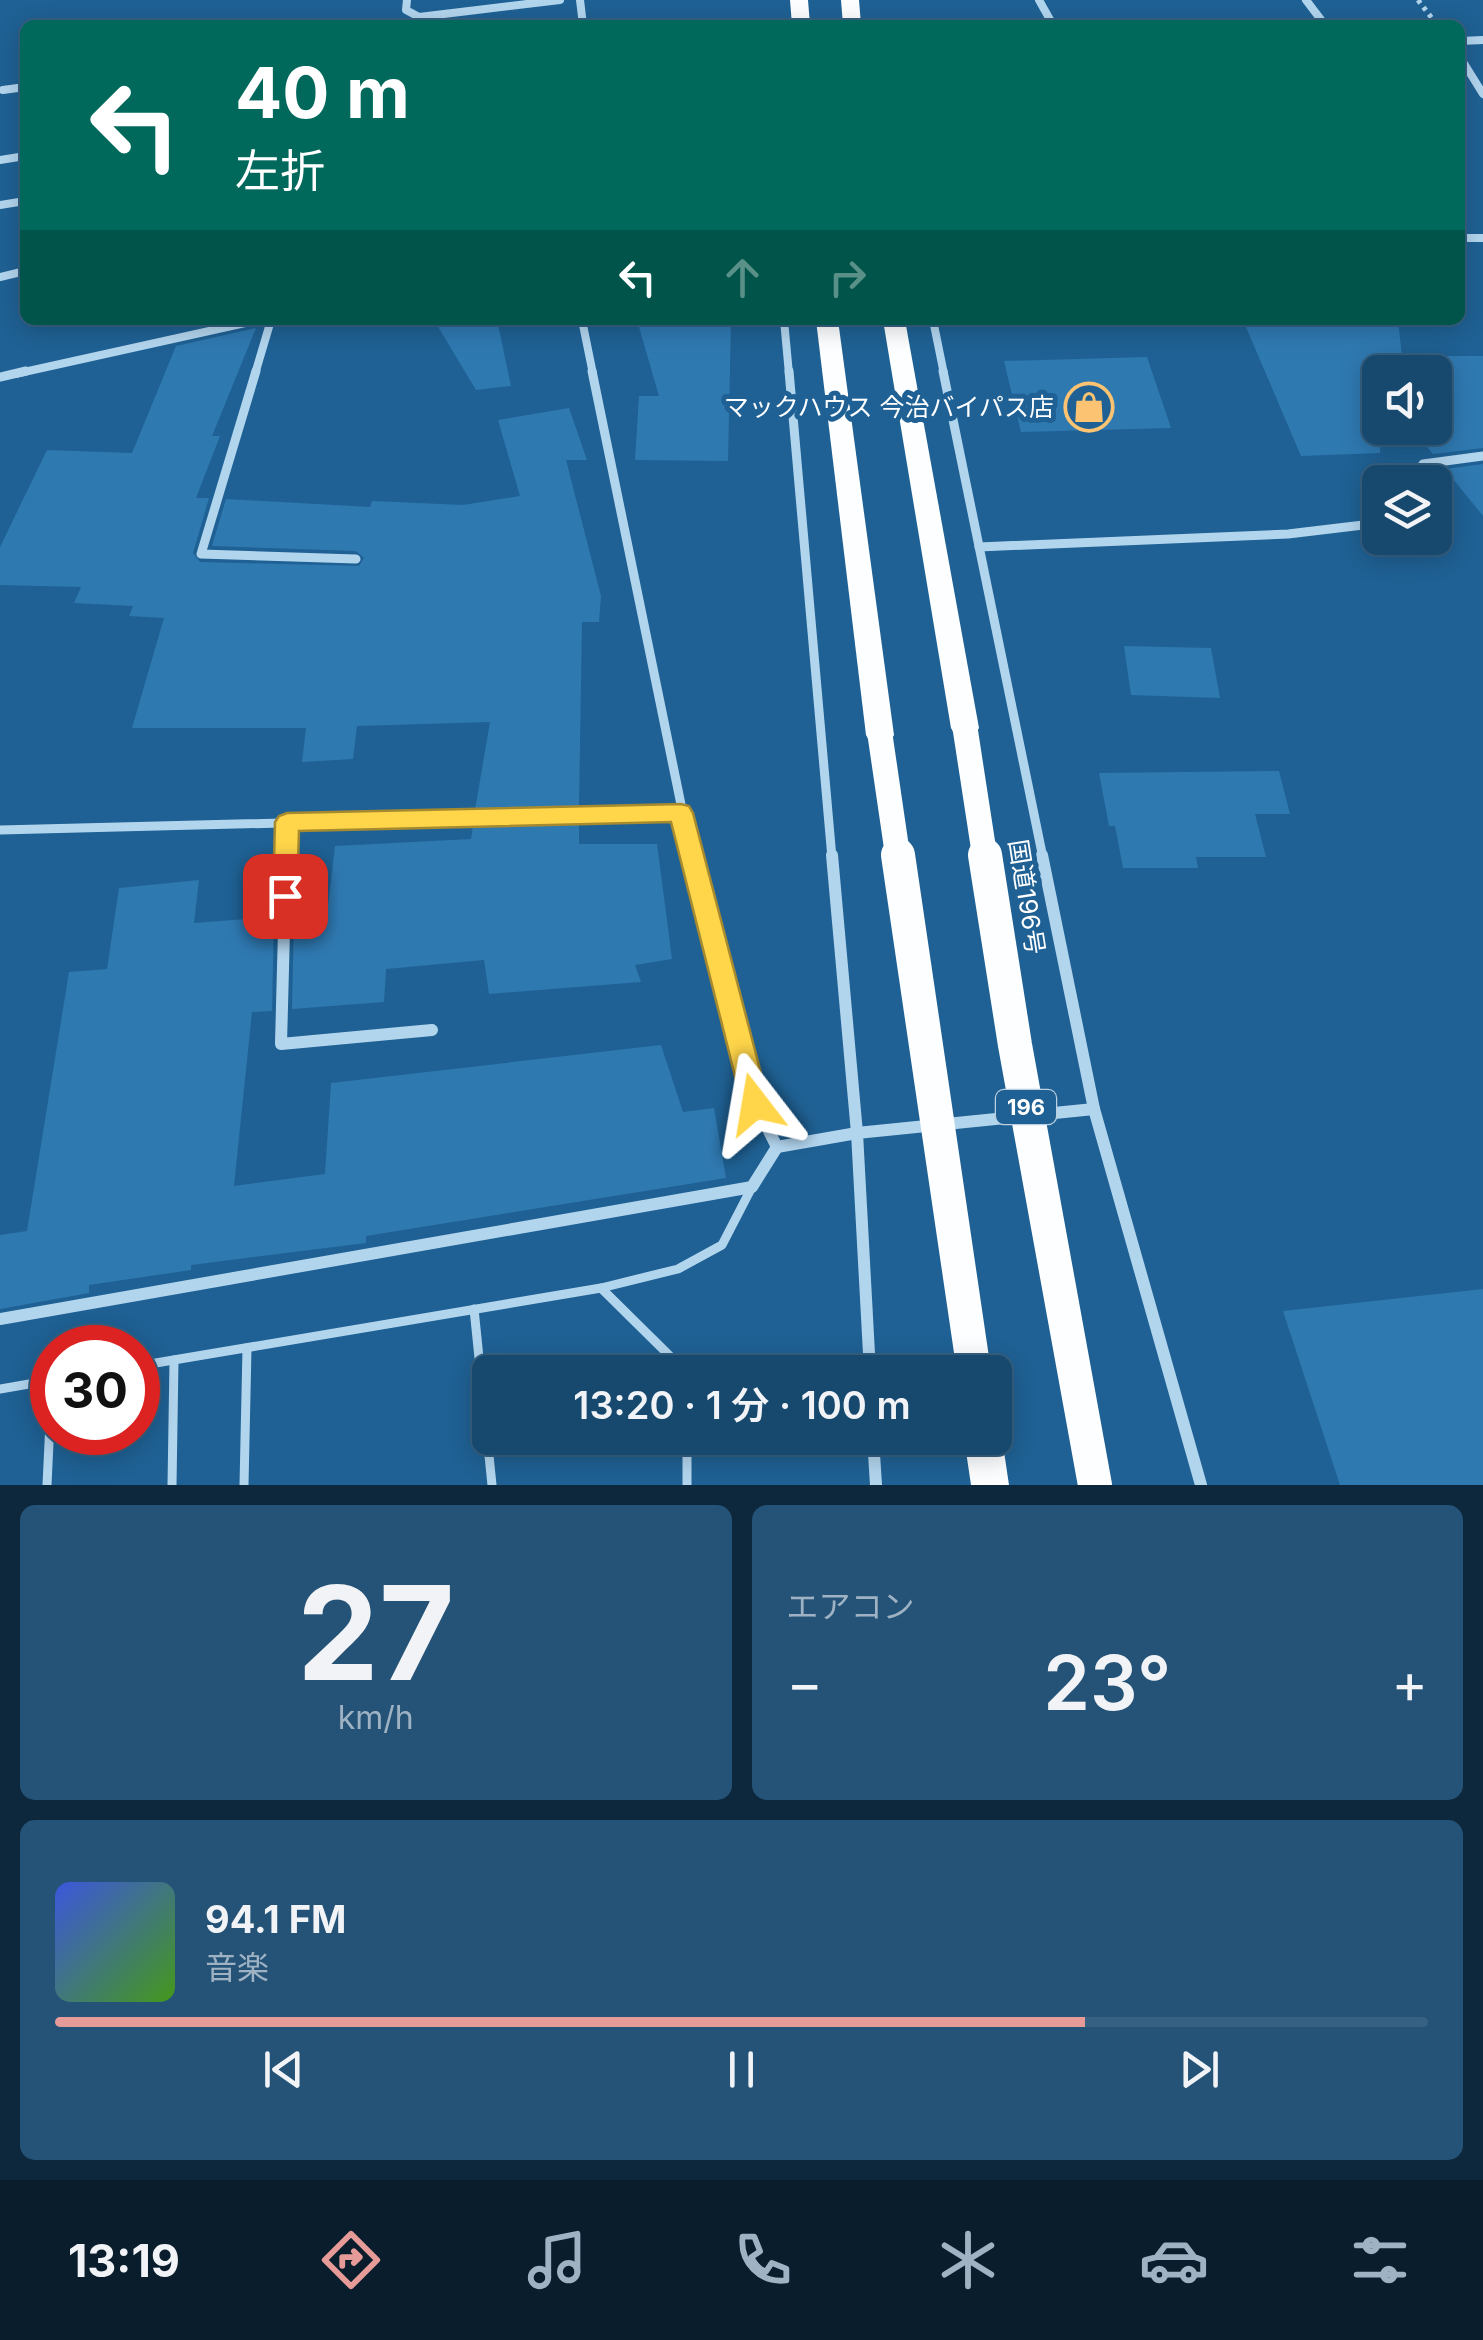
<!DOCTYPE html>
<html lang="ja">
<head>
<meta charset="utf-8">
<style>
	:root { --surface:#17496f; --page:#245377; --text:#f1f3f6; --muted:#9eb2c3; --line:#366182; --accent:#e69b98 }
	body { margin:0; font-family:Inter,"Noto Sans JP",sans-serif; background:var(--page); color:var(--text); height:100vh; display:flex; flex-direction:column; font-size:38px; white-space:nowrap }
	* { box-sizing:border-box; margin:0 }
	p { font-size:32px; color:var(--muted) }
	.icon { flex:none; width:55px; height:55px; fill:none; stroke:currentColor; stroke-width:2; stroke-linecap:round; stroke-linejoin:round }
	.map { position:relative; height:1485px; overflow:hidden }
	.side { display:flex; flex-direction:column; gap:20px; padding:20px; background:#0d283d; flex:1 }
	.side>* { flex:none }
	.top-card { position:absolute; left:20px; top:20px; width:1445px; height:305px; border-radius:15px; box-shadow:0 5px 25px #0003,0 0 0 2px var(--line); background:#00695c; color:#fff; overflow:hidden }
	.buttons { position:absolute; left:1362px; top:355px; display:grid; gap:20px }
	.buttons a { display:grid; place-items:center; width:90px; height:90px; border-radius:15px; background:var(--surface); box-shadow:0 5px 25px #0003,0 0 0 2px var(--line); font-size:50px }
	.speed { position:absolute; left:30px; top:1325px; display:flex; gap:20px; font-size:50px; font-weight:700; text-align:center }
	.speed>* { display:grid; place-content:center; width:130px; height:130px; border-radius:50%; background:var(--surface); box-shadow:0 5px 25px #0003,0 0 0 2px var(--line); line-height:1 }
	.speed .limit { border:15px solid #d22; background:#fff; color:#111 }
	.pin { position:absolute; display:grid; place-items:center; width:85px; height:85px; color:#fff; margin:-42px; border-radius:20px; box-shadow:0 5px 15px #0006 }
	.me { position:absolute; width:110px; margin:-55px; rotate:346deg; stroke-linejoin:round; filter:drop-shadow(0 0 8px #0008) }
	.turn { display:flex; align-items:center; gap:35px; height:210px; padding:0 50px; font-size:45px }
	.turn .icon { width:130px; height:130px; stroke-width:2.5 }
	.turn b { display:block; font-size:70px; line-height:85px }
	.lanes { display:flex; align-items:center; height:95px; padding:0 50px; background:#0003; justify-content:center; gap:50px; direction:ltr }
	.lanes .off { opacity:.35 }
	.big { font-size:75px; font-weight:600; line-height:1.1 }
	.side .widget { flex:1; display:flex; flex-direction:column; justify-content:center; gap:15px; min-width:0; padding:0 35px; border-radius:15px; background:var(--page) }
	.side .dial { align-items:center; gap:0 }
	.dial b { font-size:130px; line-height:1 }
	.song { display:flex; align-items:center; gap:30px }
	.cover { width:120px; height:120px; border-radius:15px; background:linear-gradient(135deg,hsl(230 70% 55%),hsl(100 70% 35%)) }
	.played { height:10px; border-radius:5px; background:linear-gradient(90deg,var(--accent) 75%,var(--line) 75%) }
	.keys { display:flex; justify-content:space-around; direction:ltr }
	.heat { display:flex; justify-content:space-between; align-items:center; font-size:55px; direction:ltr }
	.side .tiles { flex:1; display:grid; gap:20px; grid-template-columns:1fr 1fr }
	.widget:last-child { grid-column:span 2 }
	.trip { position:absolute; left:472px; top:1355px; width:540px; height:100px; border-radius:15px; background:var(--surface); box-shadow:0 5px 25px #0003,0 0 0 2px var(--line); font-weight:600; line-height:100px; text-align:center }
	.menu { display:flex; height:160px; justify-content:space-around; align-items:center; background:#091d2c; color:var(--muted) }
	.menu .icon { width:70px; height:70px }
	.menu .active { color:var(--accent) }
	.menu b { font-size:45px; color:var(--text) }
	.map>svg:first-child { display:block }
</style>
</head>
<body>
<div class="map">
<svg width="1483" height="1485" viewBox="0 0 1483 1485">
	<rect width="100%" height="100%" fill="#1f6194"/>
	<g fill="#2f79b1">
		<path d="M434,320H497L511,386L476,390Z"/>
		<path d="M637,320H731L728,461L635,460L639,396H659Z"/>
		<path d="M1243,320H1398L1402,356H1483V448L1433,454L1411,428H1435V372H1380V453L1301,456Z"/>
		<path d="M256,328L212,436H220L196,498H209L193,553L200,562L359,566L364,558L356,551L212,546L226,499L370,507L372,501L463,505L520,496L498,420L569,408L587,460H566L601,596L599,622H582L579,807L475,810L490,722L357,726L353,759L302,762L306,728H132L164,618L129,616L133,606L74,603L81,587L0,585V547L47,450L132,453L176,346Z"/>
		<path d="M1147,357L1171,428L1021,432L1004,361Z"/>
		<path d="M1483,464V516L1445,469Z"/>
		<path d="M1124,646L1211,648L1220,698L1131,695Z"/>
		<path d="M1279,771L1290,814H1255L1266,857H1196L1198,868H1123L1115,826H1109L1099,773Z"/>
		<path d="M579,824V844H657L672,959L635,965L641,982L489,994L484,960L386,969L384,1002L292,1009L294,916L327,914L335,846L471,839L473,826Z"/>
		<path d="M199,880L194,923L274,917L272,1011L252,1012L234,1186L325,1174L331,1083L661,1045L683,1112L714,1108L726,1178L366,1236V1243L191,1265V1270L89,1285V1293L0,1309V1235L27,1231L69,972L107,969L119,888Z"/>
		<path d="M1483,1289V1485H1340L1283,1311Z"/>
	</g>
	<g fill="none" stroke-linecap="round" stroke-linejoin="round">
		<path stroke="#b2d5ee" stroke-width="5" stroke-dasharray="4 5" stroke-linecap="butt" d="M1418,0L1437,25"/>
		<g stroke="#b2d5ee" stroke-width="9">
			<path d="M601,1288L678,1269L722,1245L752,1187"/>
			<path d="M474,1309L492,1485"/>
			<path d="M138,1366L601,1288L686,1372"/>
			<path d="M0,1389L52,1380"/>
			<path d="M687,1438V1485"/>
			<path d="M47,1485L52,1380"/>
			<path d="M172,1485L174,1360"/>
			<path d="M244,1485L247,1348"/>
		</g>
		<g stroke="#b2d5ee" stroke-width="8">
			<path d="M407,0L406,10L434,25"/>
			<path d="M580,0L583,25"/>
			<path d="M1039,0L1053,25"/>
			<path d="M1306,0L1325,25"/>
			<path d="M410,25L419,17L560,0"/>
			<path d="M1460,41L1483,40"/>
			<path d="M1460,57L1483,94"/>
			<path d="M3,90L25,87"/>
			<path d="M0,160L25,156"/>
			<path d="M0,205L25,201"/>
			<path d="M1460,238H1483"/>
			<path d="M0,277L25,271"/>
			<path d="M582,320L593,374"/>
			<path d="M784,320L789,374"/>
			<path d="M933,320L944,374"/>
			<path d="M15,374L259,320"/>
			<path d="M255,374L271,320"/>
		</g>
		<g stroke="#b2d5ee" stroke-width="9">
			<path d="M256,371L201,554L356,559"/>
			<path d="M592,371L692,858"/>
			<path d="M789,371L832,858"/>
			<path d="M943,371L1043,858"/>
			<path d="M0,377L26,371"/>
			<path d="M1413,482L1423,464L1483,456"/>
			<path d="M979,547L1288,534L1380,523"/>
			<path d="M0,830L681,813"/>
			<path d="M286,858L287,823"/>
		</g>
		<g stroke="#b2d5ee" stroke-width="12">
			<path d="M286,855L281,1044L432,1030"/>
			<path d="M692,855L755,1104L777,1147L857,1133L1094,1109"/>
			<path d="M832,855L857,1133L870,1372"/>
			<path d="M1042,855L1094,1109L1201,1485"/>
			<path d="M0,1319L752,1187L777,1147"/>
			<path d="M873,1438L876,1485"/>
		</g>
		<g fill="#fcfeff" fill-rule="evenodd">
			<path d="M790,0H808L810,25H792Z"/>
			<path d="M841,0H859L861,25H843Z"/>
			<path d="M816,320H838L894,735L890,742L880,745L870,742L866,735Z"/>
			<path d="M883,320H905L979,728L975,735H955L951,728Z"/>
			<path d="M995,1424L1002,1438L1009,1485H971L964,1438H995Z"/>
		</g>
		<g stroke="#fcfeff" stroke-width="25">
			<path d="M965,728L985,858"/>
			<path d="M880,735L898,858"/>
		</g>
		<g stroke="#fcfeff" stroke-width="34">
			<path d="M898,855L974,1372"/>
			<path d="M985,855L1015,1045L1095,1485"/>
		</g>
	</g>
	<path fill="#ffd54a" stroke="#a68a30" stroke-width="2.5" d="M681,804L689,806L693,813L769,1104L765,1112L755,1115L746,1112L742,1104L671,822L299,831L297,896L294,903H276L273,896L275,822L279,816L287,813Z"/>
	<defs>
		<g id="shop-ring" transform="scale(2.5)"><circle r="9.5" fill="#1f6194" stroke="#fcc372" stroke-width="1.5"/><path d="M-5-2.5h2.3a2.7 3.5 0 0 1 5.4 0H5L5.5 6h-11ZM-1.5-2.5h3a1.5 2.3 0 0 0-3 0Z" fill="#fcc372"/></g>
	</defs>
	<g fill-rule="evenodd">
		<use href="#shop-ring" x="1089" y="407"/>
	</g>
	<g text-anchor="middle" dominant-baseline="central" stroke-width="10" stroke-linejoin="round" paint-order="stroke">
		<rect fill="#1f6194" stroke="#bcd0df" stroke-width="2.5" x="996" y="1090" width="60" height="34" rx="8"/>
		<g font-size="22" font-weight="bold" fill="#fff">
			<text x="1026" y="1107">196</text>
		</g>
		<g font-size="25" fill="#fff" stroke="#1f6194" text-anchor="end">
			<text x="1054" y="407">マックハウス 今治バイパス店</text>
		</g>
		<g font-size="25" fill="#fff" stroke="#1f6194">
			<text transform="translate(1027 897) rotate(81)">国道196号</text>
		</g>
	</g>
</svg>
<div class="buttons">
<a><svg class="icon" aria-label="sound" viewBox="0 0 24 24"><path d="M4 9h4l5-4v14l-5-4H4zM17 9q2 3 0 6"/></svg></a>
<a><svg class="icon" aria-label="layers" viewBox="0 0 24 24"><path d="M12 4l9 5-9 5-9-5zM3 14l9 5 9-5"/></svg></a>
</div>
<div class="speed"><div class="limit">30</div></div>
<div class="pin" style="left:285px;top:896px;background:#d93025"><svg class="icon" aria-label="arrive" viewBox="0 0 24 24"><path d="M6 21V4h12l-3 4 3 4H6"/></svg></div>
<svg class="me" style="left:755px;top:1104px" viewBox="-20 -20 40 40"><path d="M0-17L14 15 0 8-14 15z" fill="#ffd54a" stroke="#fff" stroke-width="4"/></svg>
<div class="trip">13:20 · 1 分 · 100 m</div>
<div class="top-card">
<div class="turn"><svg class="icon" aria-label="left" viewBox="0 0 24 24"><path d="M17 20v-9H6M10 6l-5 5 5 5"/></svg><div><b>40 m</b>左折</div></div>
<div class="lanes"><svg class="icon" aria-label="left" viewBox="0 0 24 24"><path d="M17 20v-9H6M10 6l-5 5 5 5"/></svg><svg class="icon off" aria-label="ahead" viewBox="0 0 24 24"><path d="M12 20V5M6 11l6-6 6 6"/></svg><svg class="icon off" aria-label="right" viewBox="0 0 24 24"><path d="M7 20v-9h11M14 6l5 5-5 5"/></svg></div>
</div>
</div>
<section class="side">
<div class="tiles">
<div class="widget dial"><b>27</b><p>km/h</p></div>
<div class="widget"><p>エアコン</p>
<div class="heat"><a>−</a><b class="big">23°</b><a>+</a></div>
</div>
<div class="widget">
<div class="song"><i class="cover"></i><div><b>94.1 FM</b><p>音楽</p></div></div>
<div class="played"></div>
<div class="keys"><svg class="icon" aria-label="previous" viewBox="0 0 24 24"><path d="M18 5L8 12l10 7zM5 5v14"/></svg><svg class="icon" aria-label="pause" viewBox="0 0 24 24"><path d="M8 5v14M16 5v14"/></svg><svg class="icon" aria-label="next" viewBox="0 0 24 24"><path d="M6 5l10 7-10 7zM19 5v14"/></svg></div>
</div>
</div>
</section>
<nav class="menu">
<b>13:19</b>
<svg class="icon active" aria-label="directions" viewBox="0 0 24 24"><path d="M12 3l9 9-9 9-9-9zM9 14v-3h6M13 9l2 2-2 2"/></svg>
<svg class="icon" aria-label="music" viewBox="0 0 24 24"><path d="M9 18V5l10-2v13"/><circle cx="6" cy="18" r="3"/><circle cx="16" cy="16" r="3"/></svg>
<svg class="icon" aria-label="phone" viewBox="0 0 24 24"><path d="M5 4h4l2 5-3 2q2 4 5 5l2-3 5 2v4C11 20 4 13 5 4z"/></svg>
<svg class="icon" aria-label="climate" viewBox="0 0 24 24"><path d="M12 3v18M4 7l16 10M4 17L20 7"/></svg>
<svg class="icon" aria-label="car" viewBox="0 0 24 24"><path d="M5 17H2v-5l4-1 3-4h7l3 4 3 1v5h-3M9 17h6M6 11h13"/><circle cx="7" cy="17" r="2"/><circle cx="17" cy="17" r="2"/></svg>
<svg class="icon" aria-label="filters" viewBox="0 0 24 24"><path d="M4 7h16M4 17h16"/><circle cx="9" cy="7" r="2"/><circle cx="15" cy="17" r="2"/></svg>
</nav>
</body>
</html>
